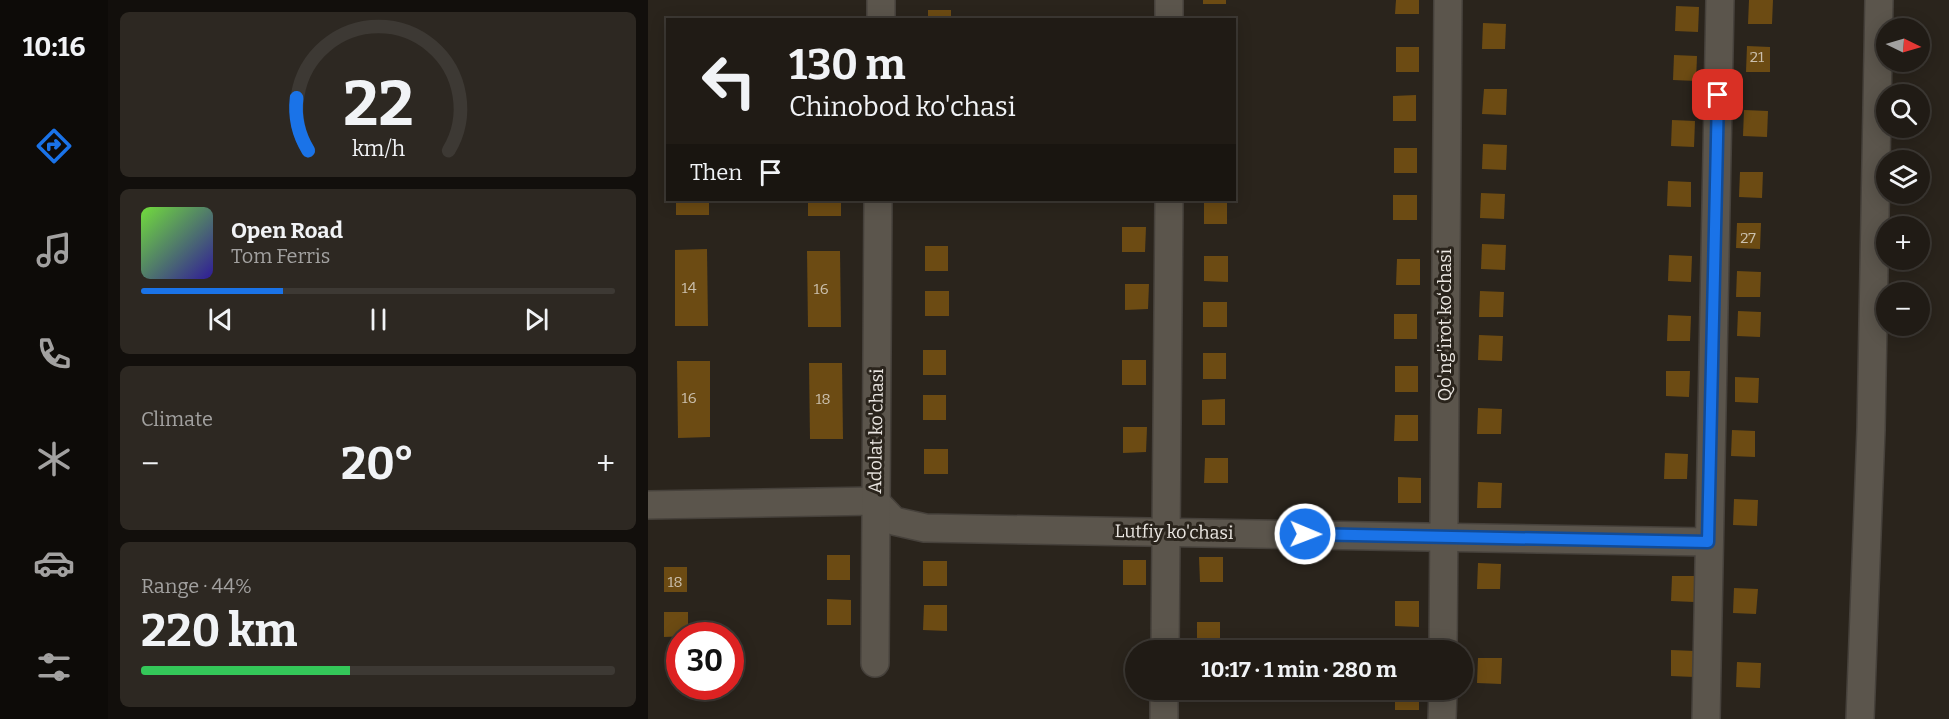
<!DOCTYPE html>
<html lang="en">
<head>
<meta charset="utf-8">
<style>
	:root { --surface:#201b15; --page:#2d2822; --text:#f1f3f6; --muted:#a2a1a0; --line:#3d3934; --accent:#1a73e8 }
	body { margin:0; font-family:Bitter,serif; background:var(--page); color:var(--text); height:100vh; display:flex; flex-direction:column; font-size:22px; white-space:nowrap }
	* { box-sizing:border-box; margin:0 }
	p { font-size:20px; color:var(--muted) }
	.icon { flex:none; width:33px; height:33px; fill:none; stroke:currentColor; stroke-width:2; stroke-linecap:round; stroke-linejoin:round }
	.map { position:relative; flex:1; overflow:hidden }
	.side { display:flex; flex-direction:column; gap:12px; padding:12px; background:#120f0c; width:540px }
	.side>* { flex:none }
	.guide { position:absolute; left:18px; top:18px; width:570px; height:183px; border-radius:0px; box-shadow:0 3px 15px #0003,0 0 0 2px var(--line); background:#201b15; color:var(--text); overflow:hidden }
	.needle { width:39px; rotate:95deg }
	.buttons { position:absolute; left:1228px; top:18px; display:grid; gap:12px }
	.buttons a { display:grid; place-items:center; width:54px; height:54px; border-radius:50%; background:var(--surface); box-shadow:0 3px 15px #0003,0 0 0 2px var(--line); font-size:30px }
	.speed { position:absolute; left:18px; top:622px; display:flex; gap:12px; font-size:30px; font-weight:700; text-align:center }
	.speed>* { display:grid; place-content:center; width:78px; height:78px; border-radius:50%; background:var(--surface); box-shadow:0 3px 15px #0003,0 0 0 2px var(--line); line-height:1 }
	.speed .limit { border:9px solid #d22; background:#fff; color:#111 }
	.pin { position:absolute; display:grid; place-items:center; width:51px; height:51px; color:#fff; margin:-26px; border-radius:12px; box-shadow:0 3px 9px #0006 }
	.me { position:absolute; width:66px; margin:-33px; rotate:91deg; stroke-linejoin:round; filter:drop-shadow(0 0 4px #0008) }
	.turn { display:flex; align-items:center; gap:21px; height:126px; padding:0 24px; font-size:27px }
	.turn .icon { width:78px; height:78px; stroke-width:2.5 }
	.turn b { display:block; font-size:42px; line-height:51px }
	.then { display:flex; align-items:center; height:57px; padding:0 24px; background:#0003; gap:12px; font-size:22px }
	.big { font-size:45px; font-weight:700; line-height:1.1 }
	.side .widget { flex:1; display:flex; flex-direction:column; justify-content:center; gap:9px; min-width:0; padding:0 21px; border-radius:9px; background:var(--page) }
	.side .dial { align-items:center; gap:0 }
	.dial svg { height:156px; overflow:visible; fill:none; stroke:var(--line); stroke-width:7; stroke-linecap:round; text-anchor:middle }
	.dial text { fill:var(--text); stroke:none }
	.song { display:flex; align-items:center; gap:18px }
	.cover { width:72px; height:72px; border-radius:9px; background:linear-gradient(135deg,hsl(100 70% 55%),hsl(250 70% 35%)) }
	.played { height:6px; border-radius:3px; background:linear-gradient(90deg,var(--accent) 30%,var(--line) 30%) }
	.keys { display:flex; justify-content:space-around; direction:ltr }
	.heat { display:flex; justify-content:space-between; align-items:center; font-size:33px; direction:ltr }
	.charge { height:9px; border-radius:4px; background:linear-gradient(90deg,#34c759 44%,var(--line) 0) }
	.trip { position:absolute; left:477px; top:640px; width:348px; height:60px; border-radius:30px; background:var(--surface); box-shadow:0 3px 15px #0003,0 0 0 2px var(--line); font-weight:700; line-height:60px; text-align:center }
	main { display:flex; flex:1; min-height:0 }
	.tab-bar { display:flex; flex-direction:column; width:108px; justify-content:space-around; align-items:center; background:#0d0b08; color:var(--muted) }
	.tab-bar .icon { width:42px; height:42px }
	.tab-bar .selected { color:var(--accent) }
	.tab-bar b { font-size:27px; color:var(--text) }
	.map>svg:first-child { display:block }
</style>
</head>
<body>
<main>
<nav class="tab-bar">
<b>10:16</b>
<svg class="icon selected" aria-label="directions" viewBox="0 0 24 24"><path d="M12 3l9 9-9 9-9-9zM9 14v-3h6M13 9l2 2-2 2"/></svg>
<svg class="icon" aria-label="music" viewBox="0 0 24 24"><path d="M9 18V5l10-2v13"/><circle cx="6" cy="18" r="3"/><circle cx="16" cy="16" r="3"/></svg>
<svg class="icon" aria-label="phone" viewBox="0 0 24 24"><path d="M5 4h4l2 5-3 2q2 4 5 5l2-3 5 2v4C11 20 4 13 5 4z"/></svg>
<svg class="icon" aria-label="climate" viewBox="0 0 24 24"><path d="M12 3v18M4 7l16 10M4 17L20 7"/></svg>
<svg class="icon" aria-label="car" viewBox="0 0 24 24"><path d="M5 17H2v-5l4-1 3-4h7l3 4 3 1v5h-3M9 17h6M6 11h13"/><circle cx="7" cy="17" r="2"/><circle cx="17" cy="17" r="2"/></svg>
<svg class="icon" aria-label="filters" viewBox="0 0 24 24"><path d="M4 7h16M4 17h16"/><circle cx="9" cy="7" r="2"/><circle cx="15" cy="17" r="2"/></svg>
</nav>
<section class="side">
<div class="widget dial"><svg viewBox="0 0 100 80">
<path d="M14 69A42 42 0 1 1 86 69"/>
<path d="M14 69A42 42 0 0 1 8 42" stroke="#1a73e8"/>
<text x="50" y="56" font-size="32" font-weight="700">22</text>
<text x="50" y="72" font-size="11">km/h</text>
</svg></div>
<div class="widget">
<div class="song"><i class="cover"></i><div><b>Open Road</b><p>Tom Ferris</p></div></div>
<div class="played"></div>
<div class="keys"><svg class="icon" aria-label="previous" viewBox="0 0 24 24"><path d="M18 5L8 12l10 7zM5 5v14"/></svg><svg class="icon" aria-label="pause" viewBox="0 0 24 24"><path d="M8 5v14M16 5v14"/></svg><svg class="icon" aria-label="next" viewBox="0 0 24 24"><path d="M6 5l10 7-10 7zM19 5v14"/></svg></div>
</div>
<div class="widget"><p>Climate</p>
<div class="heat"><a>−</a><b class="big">20°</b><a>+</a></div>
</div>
<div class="widget"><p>Range · 44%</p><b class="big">220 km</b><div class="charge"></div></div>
</section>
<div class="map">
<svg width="1301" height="719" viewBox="0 0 1301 719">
	<rect width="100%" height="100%" fill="#2a241c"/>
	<g fill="#6c4b13">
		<rect x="555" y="0" width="23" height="4"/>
		<path d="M748,0H771V14H747Z"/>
		<path d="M1101,0H1125L1124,24H1100Z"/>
		<path d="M1028,6L1051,7L1050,32L1027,31Z"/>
		<rect x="280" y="10" width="23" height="10"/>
		<path d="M835,23L858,24L857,49H834Z"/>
		<path d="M1099,46L1122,47V72H1098Z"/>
		<rect x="748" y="47" width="23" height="25"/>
		<path d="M1026,55L1049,56L1048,81L1025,80Z"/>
		<path d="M836,89H859L858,115L834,114Z"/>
		<path d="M768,95V121H745V96Z"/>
		<path d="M1096,110L1120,111L1119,137L1095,136Z"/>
		<path d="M1024,120L1047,121L1046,147L1023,146Z"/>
		<path d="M835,144L859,145L858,170L834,169Z"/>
		<rect x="746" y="148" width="23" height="25"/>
		<path d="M1092,172H1115L1114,198L1091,197Z"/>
		<path d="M1020,181L1043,182V207L1019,206Z"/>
		<path d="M833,193L857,194L856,219L832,218Z"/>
		<rect x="745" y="195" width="24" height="25"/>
		<rect x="28" y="200" width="33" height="15"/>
		<rect x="160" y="200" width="33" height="16"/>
		<rect x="556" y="200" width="23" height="24"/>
		<path d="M1089,223H1113L1112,249L1088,248Z"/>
		<path d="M474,227H498L497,252H474Z"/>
		<path d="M834,244L858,245L857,270L833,269Z"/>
		<rect x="277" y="246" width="23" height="25"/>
		<path d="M59,249L60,326H27V250Z"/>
		<path d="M159,251H192L193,327H160Z"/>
		<path d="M1021,255L1044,256L1043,282L1020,281Z"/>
		<path d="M556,256H580V282L556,281Z"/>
		<path d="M749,259H772V285H748Z"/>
		<path d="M1089,271L1113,272L1112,297H1088Z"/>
		<path d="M477,284H501L500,309L477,310Z"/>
		<rect x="277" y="291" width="24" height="25"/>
		<path d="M832,291L856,292L855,317H831Z"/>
		<rect x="555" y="302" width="24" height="25"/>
		<path d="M1090,311L1113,312L1112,337L1089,336Z"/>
		<rect x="746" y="314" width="23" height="25"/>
		<path d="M1020,315L1043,316L1042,341H1019Z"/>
		<path d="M831,335L855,336L854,361L830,360Z"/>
		<rect x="275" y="350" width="23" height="25"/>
		<rect x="555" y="353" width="23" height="26"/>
		<rect x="474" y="360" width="24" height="25"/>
		<path d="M29,361H62V437L30,438Z"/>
		<path d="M161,363H194L195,439H162Z"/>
		<rect x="747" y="366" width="23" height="26"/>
		<path d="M1018,371H1042L1041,397L1018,396Z"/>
		<path d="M1087,377L1111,378L1110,403L1087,402Z"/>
		<rect x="275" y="395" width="23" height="25"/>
		<path d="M577,399V425H554V400Z"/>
		<path d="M830,408L854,409L853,434H829Z"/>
		<path d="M747,415H770V441H746Z"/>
		<path d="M475,427H499L498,452L475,453Z"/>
		<path d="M1084,430L1107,431V457L1083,456Z"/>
		<rect x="276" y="449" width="24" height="25"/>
		<path d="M1017,453L1040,454L1039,479H1016Z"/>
		<path d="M557,458H580V483H556Z"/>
		<path d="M750,477L773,478V503H750Z"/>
		<path d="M830,482L854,483L853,508H829Z"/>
		<path d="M1086,499L1110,500L1109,526L1085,525Z"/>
		<rect x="179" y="555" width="23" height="25"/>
		<path d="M551,557H575V582H552Z"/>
		<rect x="475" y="560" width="23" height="25"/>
		<rect x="275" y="561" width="24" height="25"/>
		<path d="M830,563L853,564L852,589H829Z"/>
		<rect x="16" y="567" width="23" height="25"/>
		<path d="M1024,576H1047L1046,602L1023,601Z"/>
		<path d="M1086,588L1110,589L1108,614L1085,613Z"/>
		<path d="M179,599L203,600V625H179Z"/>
		<path d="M747,601H771V627L747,626Z"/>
		<path d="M276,605H299V631L275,630Z"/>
		<path d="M16,612H40V636L16,637Z"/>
		<rect x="549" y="622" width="23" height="25"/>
		<path d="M1023,650L1047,651L1046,677L1023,676Z"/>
		<path d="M830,658H854L853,684L829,683Z"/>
		<path d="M1089,662L1113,663L1112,688L1088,687Z"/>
		<rect x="552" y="690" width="23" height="5"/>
		<rect x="747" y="690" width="24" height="20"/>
	</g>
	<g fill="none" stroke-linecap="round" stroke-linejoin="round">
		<g stroke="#46413b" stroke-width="30">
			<g id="minor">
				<path d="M521,0V20"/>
				<path d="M233,20V0"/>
				<path d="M0,505L227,501L246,521L277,528L1060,542"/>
				<path d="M517,651L521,200"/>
				<path d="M795,651L800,0"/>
				<path d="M227,663L230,200"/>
				<path d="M516,719V690"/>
				<path d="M794,719L795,690"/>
				<path d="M1058,719L1072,0"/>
				<path d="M1212,719L1223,430L1231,0"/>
			</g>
		</g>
		<use href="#minor" stroke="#5b554c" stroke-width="27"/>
	</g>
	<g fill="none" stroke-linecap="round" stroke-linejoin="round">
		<g stroke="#114b97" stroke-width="15">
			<path id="route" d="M657,534L1060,542L1070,95"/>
		</g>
		<use href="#route" stroke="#1a73e8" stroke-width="10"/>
	</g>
	<g text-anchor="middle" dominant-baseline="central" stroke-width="6" stroke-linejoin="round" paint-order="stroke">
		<g font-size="15" fill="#cbc0ae">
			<text x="1109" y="57">21</text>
			<text x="1100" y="238">27</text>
			<text x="41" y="288">14</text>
			<text x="173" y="289">16</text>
			<text x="41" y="398">16</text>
			<text x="175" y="399">18</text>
			<text x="27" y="582">18</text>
		</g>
		<g font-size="18" fill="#ebe7e2" stroke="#2a241c">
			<text transform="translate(797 325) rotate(-90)">Qo'ng'irot ko‘chasi</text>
			<text transform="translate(228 431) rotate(-89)">Adolat ko'chasi</text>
			<text transform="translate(526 532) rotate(1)">Lutfiy ko'chasi</text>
		</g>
	</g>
</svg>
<div class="buttons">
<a><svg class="needle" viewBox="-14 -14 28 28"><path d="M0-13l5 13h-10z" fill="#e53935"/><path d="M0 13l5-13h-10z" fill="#a2a1a0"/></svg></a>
<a><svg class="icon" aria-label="search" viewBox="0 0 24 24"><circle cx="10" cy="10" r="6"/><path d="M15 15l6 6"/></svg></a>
<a><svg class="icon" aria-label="layers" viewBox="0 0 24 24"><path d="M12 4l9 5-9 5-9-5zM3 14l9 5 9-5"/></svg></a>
<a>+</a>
<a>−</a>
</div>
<div class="speed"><div class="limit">30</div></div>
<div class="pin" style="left:1070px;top:95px;background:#d93025"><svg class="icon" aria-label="arrive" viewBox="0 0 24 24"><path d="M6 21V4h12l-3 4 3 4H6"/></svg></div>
<svg class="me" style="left:657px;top:534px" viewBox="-20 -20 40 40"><circle r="17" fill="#1a73e8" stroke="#fff" stroke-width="3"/><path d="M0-11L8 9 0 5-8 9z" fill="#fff"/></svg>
<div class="trip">10:17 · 1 min · 280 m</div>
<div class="guide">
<div class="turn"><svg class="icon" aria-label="left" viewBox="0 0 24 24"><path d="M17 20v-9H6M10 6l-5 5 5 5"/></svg><div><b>130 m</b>Chinobod ko'chasi</div></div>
<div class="then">Then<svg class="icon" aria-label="arrive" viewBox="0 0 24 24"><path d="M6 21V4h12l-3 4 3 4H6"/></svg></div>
</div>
</div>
</main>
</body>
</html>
